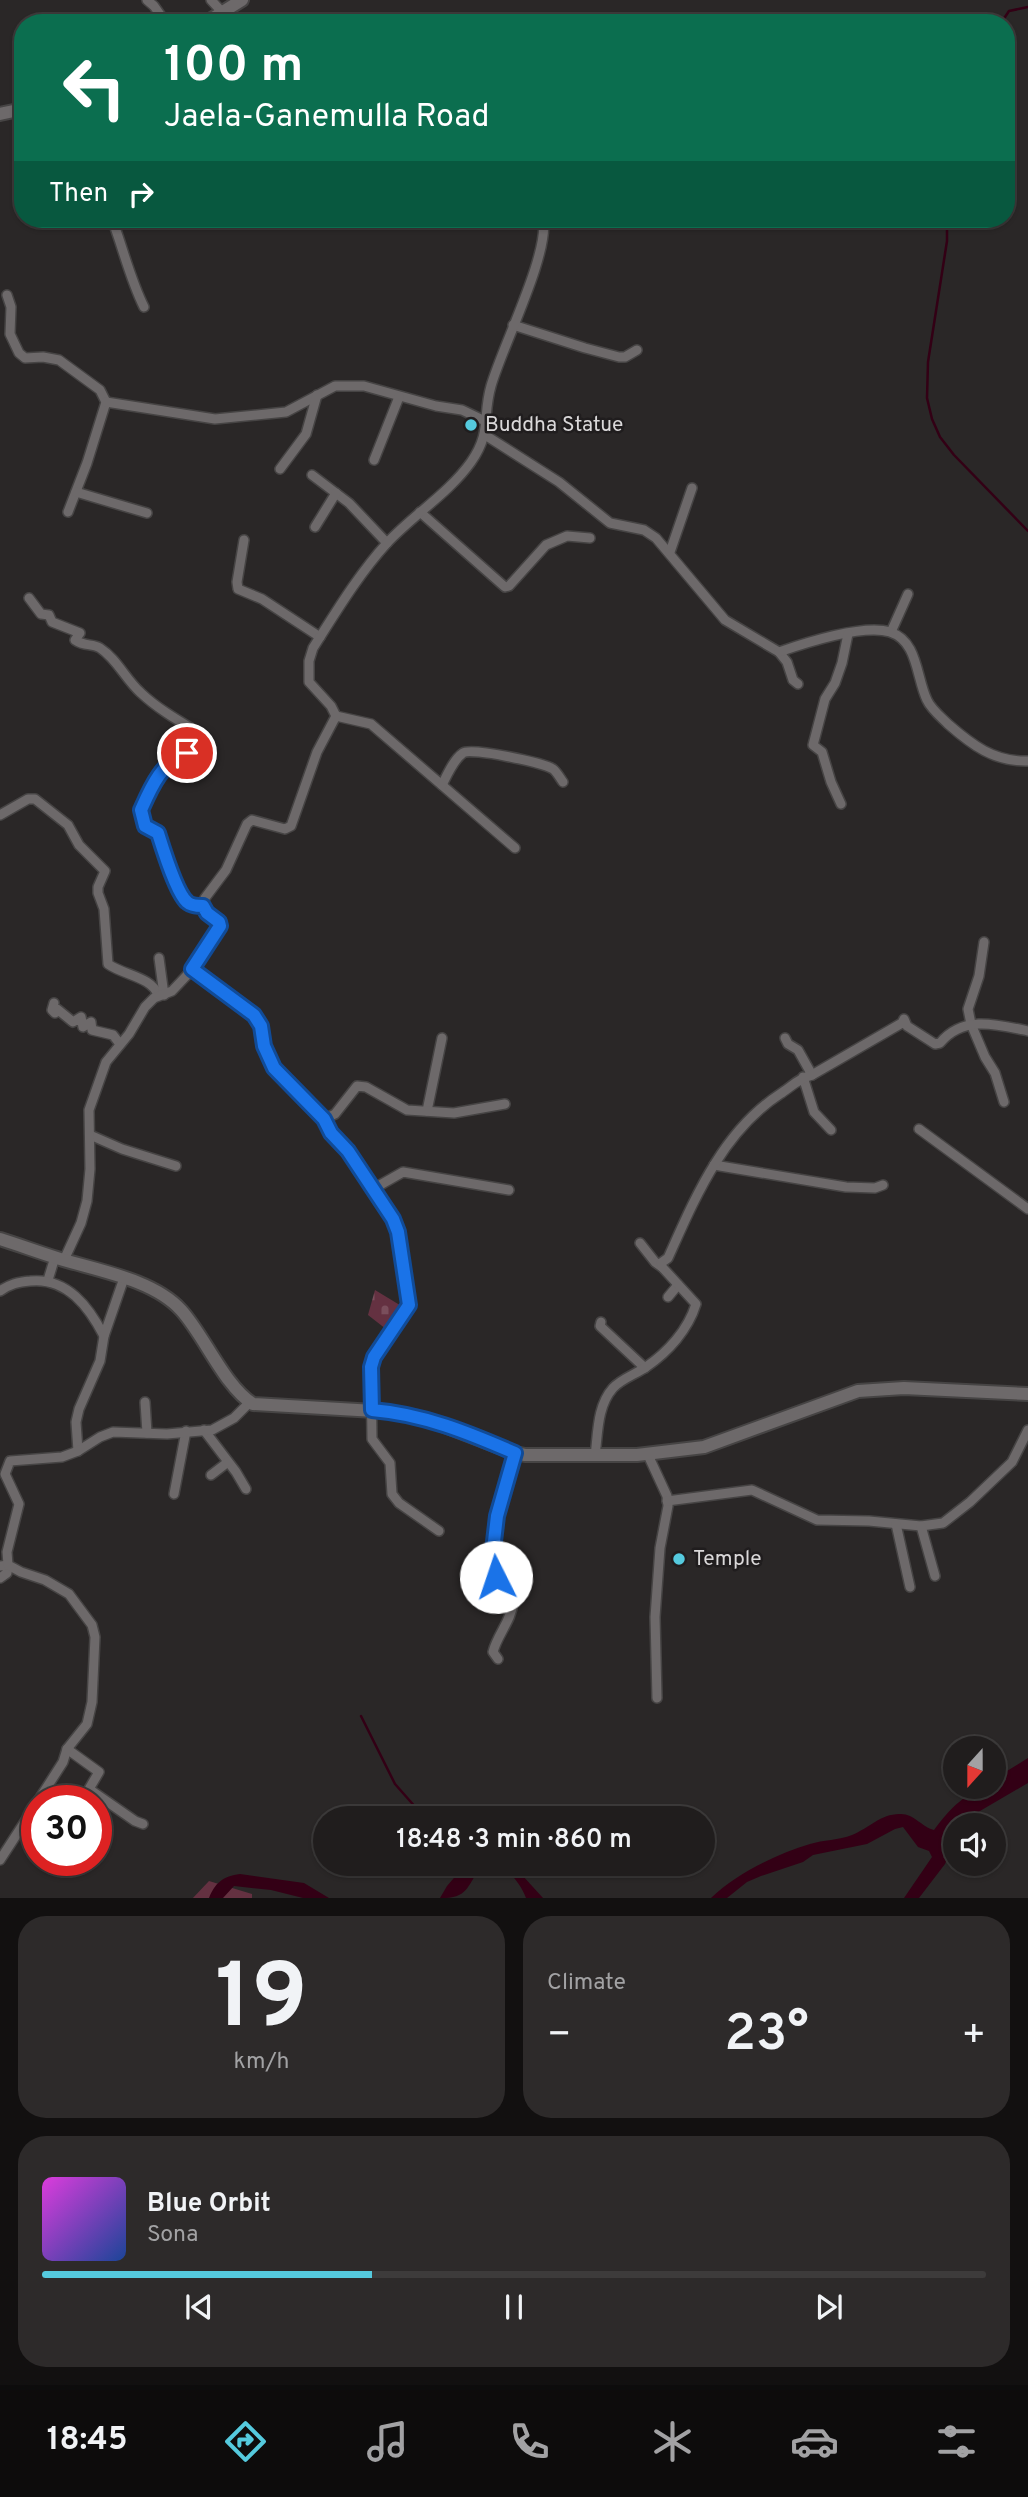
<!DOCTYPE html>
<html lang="en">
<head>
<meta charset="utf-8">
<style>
	:root { --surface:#201d1d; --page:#2d2a2a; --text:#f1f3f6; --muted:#a2a2a4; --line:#3d3b3b; --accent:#55cade }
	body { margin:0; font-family:Overpass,sans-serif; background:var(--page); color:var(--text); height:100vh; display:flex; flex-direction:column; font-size:26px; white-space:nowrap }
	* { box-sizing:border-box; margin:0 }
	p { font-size:23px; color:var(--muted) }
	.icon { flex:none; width:38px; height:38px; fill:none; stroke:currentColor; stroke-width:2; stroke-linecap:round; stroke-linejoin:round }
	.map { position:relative; height:1898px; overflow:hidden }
	.details { display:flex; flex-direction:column; gap:18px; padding:18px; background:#121010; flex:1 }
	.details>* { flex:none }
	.guide { position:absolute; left:14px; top:14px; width:1001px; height:214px; border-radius:28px; box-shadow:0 2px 5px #0004,0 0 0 2px var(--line); background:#0b6e4f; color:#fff; overflow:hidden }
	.needle { width:46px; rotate:201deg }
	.buttons { position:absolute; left:943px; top:1736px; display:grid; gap:14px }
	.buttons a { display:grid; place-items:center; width:63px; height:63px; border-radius:50%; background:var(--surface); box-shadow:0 2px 5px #0004,0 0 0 2px var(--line); font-size:35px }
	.speed { position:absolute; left:21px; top:1785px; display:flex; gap:14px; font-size:35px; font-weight:700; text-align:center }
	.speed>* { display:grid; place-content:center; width:91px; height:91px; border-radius:50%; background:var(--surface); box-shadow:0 2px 5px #0004,0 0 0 2px var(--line); line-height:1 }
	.speed .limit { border:10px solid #d22; background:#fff; color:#111 }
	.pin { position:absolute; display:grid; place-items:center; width:60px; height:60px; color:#fff; margin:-30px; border:4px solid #fff; border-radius:50%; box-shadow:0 2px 7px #0007 }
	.me { position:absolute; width:77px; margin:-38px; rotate:356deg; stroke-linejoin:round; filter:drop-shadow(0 0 5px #0008) }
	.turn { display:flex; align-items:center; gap:24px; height:147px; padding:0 35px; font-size:32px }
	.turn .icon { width:91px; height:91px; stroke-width:2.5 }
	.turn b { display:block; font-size:49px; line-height:60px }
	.then { display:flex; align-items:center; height:66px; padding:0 35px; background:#0003; gap:14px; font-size:26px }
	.big { font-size:52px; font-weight:600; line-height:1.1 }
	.details .widget { flex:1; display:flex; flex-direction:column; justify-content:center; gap:10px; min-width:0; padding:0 24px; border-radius:28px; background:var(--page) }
	.details .dial { align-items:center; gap:0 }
	.dial b { font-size:91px; line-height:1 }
	.song { display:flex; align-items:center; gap:21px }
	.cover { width:84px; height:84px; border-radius:10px; background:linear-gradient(135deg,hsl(300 70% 55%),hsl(220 70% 35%)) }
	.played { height:7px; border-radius:4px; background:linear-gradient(90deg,var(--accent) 35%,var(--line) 35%) }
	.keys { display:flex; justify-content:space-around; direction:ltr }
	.heat { display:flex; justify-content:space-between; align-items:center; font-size:38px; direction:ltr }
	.details .tiles { flex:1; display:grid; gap:18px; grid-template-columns:1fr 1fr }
	.widget:last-child { grid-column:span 2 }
	.trip { position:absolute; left:313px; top:1806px; width:402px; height:70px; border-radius:35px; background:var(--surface); box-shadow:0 2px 5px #0004,0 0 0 2px var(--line); font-weight:600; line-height:70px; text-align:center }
	.dock { display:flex; height:112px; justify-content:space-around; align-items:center; background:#0d0c0c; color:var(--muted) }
	.dock .icon { width:49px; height:49px }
	.dock .active { color:var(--accent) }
	.dock b { font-size:32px; color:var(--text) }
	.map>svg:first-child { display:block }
</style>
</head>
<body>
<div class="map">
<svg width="1028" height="1899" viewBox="0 0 1028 1899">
	<defs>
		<pattern id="cemetery-stones" width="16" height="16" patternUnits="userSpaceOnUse" patternTransform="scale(1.75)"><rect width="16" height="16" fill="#643141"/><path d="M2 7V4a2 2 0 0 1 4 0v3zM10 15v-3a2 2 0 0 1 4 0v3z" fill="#7a4e5c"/></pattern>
	</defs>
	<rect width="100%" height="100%" fill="#2a2727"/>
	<path fill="#643141" d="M209,1881L252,1894V1898L192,1899Z"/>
	<path fill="url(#cemetery-stones)" d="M375,1290L403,1307L389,1328L386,1329L368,1315Z"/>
	<g fill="#330015">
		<path d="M1028,1758V1783L956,1825L949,1836V1855L945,1864L919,1898H904L932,1857L929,1851L918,1847L903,1827L895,1829L867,1844L813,1855L803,1862L761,1876L747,1882L727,1898H711C736,1874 776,1854 810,1844C823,1840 839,1840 852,1835C869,1828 882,1813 901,1814C914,1814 922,1827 934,1830C948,1811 969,1787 994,1787V1779Z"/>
		<path d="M466,1864H512L543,1898H526C519,1880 504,1862 482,1865C467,1885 469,1899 440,1898L447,1886Z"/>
		<path d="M240,1874L304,1883L329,1898H303L271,1890L234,1886L223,1898H209C215,1883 223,1876 240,1874Z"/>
	</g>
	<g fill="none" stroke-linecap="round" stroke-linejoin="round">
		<g stroke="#330015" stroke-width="2.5">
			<path d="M1001,23L1009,11L1028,7"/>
			<path d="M947,219V241L928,362L927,398L932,419L940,437L954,455L1028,531"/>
			<path d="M361,1716L395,1784L425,1818"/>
		</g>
		<g stroke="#464444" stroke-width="12">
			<g id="street">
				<path d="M147,0L154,6L166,23"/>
				<path d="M211,0L223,13"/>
				<path d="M112,219C123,248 130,279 144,307"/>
				<path d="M59,222L60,219"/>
				<path d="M7,295L11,307L10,334L19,353L25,358L43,357L59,360L100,390L106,402L87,463L68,512"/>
				<path d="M513,325L585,348L619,357H625L637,350"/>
				<path d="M106,402L215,419L286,412L335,386H364L436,406L462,410L487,422"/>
				<path d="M485,435L559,482L610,523L644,530L656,538L725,620L779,652L787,662L793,680L798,684"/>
				<path d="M374,460L399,397"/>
				<path d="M280,469L306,434L317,395"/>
				<path d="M312,475L349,503L387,543"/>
				<path d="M76,492L147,513"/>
				<path d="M420,512L505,587L509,586L546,545L567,536L590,538"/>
				<path d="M315,527L336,493"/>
				<path d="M244,540L237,582L238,589L262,599L320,637"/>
				<path d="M670,552L692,488"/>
				<path d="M29,598L41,614L49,615L52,622L80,633L75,640C85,647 92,643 100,648C117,659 126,680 141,693C158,709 179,721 199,733L193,737L186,756C164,757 149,792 141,810L145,826L158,833L182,895C188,904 192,905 203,906"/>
				<path d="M891,632L908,594"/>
				<path d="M779,652C805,643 863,624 890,632C918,641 916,677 927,700C931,709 941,717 948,724C972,745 994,762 1028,761"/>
				<path d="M336,716L371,724L515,848"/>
				<path d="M442,785C447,775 454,759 463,753C471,747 543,763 553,769C557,772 560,778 563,782"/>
				<path d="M841,804L831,782L822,752L813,745L825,699L835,683L842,663L848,634"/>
				<path d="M0,815L28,799H35L68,825L79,845L105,871L98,887V893L104,909L108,964C123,975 152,977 158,995"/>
				<path d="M984,942L979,976L968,1009L971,1024L985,1057L995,1073L1004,1102"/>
				<path d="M159,958L164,995"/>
				<path d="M192,969L254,1015L261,1026L264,1047L274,1068L324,1119L331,1133L348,1151L393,1219L398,1232L409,1305L378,1349L371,1367L372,1439L390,1463L392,1494L399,1503L439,1531"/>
				<path d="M54,1003L52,1010L55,1013L57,1009L73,1022L81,1017L83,1027L91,1022L92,1030L113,1035L120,1044"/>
				<path d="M785,1038L788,1044L798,1050L812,1075"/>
				<path d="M803,1077L814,1112L831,1130"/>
				<path d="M427,1111L442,1038"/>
				<path d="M324,1119L335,1114L357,1086L366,1087L407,1110L454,1113L505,1104"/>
				<path d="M919,1129L1028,1209"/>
				<path d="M90,1135L122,1149L176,1166"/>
				<path d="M714,1165L846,1187L875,1188L883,1185"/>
				<path d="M373,1189L403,1172L509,1190"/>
				<path d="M640,1243L655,1262L662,1267"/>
				<path d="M64,1260L81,1223L87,1201L90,1169L89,1110L106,1062L129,1034L145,1007L154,998L172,991L189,973L220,926L219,922L207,913L203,906L205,898L226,870L247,824L252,820L285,829L291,826L317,752L336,716L331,706L309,682V661L313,648C336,612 358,575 387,543C413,515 449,493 471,462C492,432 482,417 491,386C502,347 550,253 543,219"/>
				<path d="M48,1280L55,1257"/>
				<path d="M0,1291C10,1284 18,1282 30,1281C67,1277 89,1307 104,1336"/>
				<path d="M668,1297L678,1285"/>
				<path d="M601,1322L600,1326L645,1368"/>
				<path d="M145,1402L147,1433"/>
				<path d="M204,1430L236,1472L246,1489"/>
				<path d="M78,1451L76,1422L79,1409L100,1361L104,1336L124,1278"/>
				<path d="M648,1455L667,1496L668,1506L660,1548L655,1617L657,1698"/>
				<path d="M595,1456C598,1433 597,1406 613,1388C621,1379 636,1374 646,1367C668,1352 688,1330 696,1304L662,1267L661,1263L668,1258C695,1198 722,1132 780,1094C791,1087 799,1078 812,1075L902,1023L904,1019L907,1026L935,1044L940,1043C963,1015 996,1024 1028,1031"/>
				<path d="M211,1475L228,1462"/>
				<path d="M174,1494L186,1431"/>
				<path d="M667,1501L752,1490L817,1520L869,1521L921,1526L943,1523L970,1502L1012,1462L1028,1430"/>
				<path d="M896,1524L910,1587"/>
				<path d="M921,1526L935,1576"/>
				<path d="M0,1566L8,1565L7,1573L0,1578"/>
				<path d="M498,1659L493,1652C497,1635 512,1620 513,1602L497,1591L498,1583L488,1561L493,1550L497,1516L515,1453"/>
				<path d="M67,1749L99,1772L89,1789L135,1821L143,1824"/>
				<path d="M38,1801L63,1762L67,1749L87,1724L92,1702L95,1637L92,1625L69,1594L45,1580L21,1572L8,1565L7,1552L19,1504L5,1474L10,1461L62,1457L78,1451L100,1437L113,1432L167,1434L212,1430L234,1418L249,1403"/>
				<path d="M0,1860L37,1803"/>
			</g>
		</g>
		<g stroke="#464444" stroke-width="16">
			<g id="secondary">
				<path d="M205,23L242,0"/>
				<path d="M0,114L23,109"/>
				<path d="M0,1239C19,1245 38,1252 57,1258C95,1270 153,1279 181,1310C204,1335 225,1387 253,1404L392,1412L432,1421L515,1453L525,1455H637L704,1447L858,1391L904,1388L1028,1394"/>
			</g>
		</g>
		<use href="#street" stroke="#6d696a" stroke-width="9"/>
		<use href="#secondary" stroke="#6d696a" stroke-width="12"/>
	</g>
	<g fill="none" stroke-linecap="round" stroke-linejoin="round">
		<g stroke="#114b97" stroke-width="18">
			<path id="route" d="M187,753L186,756C163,758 149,792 141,810L145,826L158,833C163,849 176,892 187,902C191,906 198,906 203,906L207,913L219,922L220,926L192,969L254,1015L261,1026L264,1046L274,1068L324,1119L331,1133L348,1151L393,1219L398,1232L409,1305L374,1357L371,1367L372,1410C423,1414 469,1433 515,1453L497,1516L493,1550L488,1561L496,1577"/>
		</g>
		<use href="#route" stroke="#1a73e8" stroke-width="12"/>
	</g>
	<g fill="#55cade" stroke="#201d1e" stroke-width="2.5">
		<circle cx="471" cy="425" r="7"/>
		<circle cx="679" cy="1559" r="7"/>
	</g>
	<g text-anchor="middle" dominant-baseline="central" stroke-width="5" stroke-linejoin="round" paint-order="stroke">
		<g font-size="21" fill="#dad8d9" stroke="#201d1e" text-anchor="start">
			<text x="485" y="425">Buddha Statue</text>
			<text x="693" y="1559">Temple</text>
		</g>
	</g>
</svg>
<div class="buttons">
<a><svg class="needle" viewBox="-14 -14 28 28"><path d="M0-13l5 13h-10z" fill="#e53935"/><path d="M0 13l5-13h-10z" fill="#a2a2a4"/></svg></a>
<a><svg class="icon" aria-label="sound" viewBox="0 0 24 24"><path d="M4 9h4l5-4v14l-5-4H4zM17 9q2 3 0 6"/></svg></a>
</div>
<div class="speed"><div class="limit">30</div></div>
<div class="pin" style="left:187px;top:753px;background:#d93025"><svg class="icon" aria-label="arrive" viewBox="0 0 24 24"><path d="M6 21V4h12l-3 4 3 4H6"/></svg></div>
<svg class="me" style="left:496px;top:1577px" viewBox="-20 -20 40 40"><circle r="19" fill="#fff"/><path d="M0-13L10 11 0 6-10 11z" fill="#1a73e8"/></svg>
<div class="trip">18:48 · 3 min · 860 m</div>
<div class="guide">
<div class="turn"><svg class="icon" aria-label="left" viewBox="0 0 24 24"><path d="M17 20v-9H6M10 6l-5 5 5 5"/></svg><div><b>100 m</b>Jaela-Ganemulla Road</div></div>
<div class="then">Then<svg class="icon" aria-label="right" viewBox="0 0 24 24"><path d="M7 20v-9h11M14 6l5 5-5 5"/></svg></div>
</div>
</div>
<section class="details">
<div class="tiles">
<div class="widget dial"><b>19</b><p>km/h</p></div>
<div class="widget"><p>Climate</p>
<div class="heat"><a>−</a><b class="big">23°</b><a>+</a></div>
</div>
<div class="widget">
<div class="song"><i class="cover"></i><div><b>Blue Orbit</b><p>Sona</p></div></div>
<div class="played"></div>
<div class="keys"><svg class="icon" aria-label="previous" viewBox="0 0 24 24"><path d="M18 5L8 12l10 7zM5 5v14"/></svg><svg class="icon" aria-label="pause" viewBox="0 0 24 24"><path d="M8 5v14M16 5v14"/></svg><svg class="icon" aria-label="next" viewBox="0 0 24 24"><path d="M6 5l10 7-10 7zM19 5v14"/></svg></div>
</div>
</div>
</section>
<nav class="dock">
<b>18:45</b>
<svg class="icon active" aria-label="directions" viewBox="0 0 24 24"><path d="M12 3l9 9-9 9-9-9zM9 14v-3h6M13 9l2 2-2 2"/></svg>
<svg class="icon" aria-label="music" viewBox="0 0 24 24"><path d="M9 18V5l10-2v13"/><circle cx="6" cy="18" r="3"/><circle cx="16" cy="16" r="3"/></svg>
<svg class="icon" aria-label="phone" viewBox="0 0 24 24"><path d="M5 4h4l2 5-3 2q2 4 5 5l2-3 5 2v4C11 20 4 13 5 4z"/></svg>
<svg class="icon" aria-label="climate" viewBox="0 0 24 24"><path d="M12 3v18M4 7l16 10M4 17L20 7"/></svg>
<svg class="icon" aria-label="car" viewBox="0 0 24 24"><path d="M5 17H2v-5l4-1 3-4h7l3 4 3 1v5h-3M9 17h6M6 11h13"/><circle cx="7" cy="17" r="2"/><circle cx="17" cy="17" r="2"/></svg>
<svg class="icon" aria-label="filters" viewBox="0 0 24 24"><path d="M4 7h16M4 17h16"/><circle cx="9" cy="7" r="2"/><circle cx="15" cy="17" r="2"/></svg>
</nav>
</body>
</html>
